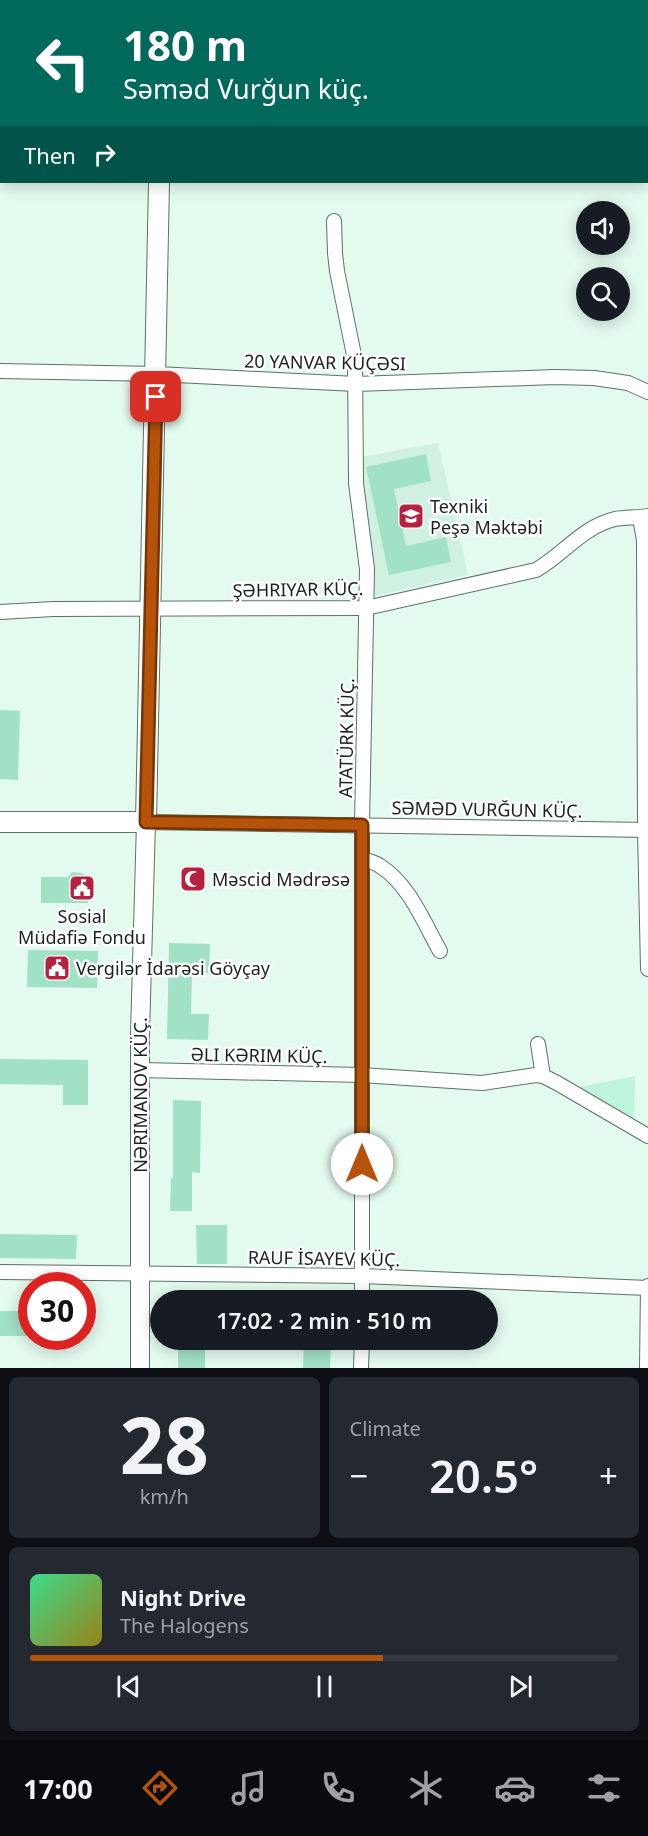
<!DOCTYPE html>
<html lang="en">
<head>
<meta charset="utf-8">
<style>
	:root { --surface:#171b24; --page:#242831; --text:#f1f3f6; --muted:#9ea1a6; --line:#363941; --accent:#b45309 }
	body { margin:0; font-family:"Noto Sans",sans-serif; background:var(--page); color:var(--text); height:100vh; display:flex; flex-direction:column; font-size:22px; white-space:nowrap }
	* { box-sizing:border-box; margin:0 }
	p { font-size:20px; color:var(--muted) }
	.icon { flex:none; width:33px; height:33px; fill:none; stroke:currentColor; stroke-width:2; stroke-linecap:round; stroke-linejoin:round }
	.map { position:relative; height:1368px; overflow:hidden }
	.side { display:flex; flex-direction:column; gap:9px; padding:9px; background:#0d0f14; flex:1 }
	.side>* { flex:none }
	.guide { position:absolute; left:0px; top:0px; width:648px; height:183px; box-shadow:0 3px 15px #0003; background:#00695c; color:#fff; overflow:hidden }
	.tools { position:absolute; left:576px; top:201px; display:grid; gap:12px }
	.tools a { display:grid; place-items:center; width:54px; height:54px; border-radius:50%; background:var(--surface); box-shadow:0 3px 15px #0003; font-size:30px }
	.speed { position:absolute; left:18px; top:1272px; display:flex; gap:12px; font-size:30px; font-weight:700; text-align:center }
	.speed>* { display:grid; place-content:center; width:78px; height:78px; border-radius:50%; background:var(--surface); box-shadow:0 3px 15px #0003; line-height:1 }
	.speed .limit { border:9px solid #d22; background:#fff; color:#111 }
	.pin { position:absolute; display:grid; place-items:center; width:51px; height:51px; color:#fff; margin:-26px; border-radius:12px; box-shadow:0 3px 9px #0006 }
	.me { position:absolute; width:66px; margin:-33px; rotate:0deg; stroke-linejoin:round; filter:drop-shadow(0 0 4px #0008) }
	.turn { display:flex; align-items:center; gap:21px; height:126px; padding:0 24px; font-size:27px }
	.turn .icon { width:78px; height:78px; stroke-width:2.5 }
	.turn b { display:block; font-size:42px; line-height:51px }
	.then { display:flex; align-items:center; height:57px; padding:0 24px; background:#0003; gap:12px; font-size:22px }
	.big { font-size:45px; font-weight:600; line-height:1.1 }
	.side .tile { flex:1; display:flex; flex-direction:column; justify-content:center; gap:9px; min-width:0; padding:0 21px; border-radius:9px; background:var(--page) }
	.side .dial { align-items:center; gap:0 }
	.dial b { font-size:78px; line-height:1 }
	.song { display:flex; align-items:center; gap:18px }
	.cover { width:72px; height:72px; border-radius:9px; background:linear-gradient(135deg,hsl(150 70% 55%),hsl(50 70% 35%)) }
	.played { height:6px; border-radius:3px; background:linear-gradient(90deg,var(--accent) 60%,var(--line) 60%) }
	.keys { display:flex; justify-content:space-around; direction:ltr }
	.heat { display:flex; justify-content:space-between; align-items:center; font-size:33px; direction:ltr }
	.side .tiles { flex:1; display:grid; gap:9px; grid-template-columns:1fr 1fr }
	.tile:last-child { grid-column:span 2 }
	.trip { position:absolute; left:150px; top:1290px; width:348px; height:60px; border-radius:30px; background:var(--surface); box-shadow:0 3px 15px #0003; font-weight:600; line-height:60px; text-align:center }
	.menu { display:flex; height:96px; justify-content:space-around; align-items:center; background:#090b0e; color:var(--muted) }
	.menu .icon { width:42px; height:42px }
	.menu .selected { color:var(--accent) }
	.menu b { font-size:27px; color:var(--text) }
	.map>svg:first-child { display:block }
</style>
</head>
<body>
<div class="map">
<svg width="648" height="1368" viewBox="0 0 648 1368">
	<rect width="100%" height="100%" fill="#e3faef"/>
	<path fill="#d0f0e2" d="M438,443L468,575L375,596L361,457Z"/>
	<path fill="#c0f3dc" d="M635,1076L634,1119L580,1087Z"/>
	<g fill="#a1e1c5">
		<path d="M426,454L431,481L394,489L406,546L446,537L451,562L389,575L366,467Z"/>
		<path d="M0,710L20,711L18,780L0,779Z"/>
		<path d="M72,872L82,873L89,878L88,903H41V877H68Z"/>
		<path d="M169,943L210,944L209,973L192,972L191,1014H209L208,1040L167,1039Z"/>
		<path d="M28,950L98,951L97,988L27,987Z"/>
		<path d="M0,1059L88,1060V1105H63V1085L0,1084Z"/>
		<path d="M173,1100L201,1101L200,1173L192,1172V1211H170L171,1178H173Z"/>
		<path d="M196,1225H227V1264H197Z"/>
		<path d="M0,1234L77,1235L76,1259L0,1258Z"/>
		<rect x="0" y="1311" width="32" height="25"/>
		<rect x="178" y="1340" width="27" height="28"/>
		<path d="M304,1340H331L330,1368H303Z"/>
	</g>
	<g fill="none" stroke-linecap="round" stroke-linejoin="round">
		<g stroke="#5c7167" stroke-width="16">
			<g id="minor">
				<path d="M634,0L635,2"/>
				<path d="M169,2V0"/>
				<path d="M267,2L273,0"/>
				<path d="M646,59L648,67"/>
				<path d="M334,221L335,253L337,271L355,360L356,483L367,569L362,825V1300"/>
				<path d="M0,371L157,374L356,384L555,377L594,378L628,383L648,392"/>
				<path d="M640,518L644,540L645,830L648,969"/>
				<path d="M0,612L53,609L366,608L536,570C564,554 582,527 615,519C625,517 637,518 648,516"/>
				<path d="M146,822L648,830"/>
				<path d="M362,859C368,861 375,862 380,866C409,884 424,923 440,951"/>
				<path d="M538,1044L543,1076"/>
				<path d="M140,1070L361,1075L482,1083L536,1075L543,1076L557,1083L648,1136"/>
				<path d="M0,1272L362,1276L648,1288"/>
				<path d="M361,1368L362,1340"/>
				<path d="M647,1368L648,1286"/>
			</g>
		</g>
		<g stroke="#5c7167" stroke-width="20">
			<path id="tertiary" d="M140,1368V1034L146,822"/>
		</g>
		<g stroke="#5c7167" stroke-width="22">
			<g id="secondary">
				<path d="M0,140H2"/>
				<path d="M0,822H146L159,182"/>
			</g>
		</g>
		<use href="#minor" stroke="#fff" stroke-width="14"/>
		<use href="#tertiary" stroke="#fff" stroke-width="18"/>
		<use href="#secondary" stroke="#fff" stroke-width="20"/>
	</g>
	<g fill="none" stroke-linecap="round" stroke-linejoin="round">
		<g stroke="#753606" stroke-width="15">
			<path id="route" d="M156,397L146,822L362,825V1164"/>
		</g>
		<use href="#route" stroke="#b45309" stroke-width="10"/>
	</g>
	<defs>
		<g id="university-square" transform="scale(1.35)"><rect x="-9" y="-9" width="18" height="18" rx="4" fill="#b52240" stroke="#fff"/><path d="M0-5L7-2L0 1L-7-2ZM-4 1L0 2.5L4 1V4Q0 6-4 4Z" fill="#fff"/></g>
		<g id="mosque-square" transform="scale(1.35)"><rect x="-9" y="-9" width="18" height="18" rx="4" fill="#b52240" stroke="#fff"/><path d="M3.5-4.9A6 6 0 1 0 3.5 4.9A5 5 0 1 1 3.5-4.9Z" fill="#fff"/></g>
		<g id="civic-square" transform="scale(1.35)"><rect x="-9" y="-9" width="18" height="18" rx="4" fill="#b52240" stroke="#fff"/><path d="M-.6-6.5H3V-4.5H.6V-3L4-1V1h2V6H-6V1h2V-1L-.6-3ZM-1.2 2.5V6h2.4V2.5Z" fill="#fff"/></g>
	</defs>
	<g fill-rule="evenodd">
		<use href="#university-square" x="411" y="516"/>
		<use href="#mosque-square" x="193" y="879"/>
		<use href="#civic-square" x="82" y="888"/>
		<use href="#civic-square" x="57" y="968"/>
	</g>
	<g text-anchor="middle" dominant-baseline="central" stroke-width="5" stroke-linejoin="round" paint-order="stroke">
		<g font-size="18" fill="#19221e" stroke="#fff">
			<text transform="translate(325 362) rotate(1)">20 YANVAR KÜÇƏSI</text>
			<text transform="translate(298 589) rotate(-1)">ŞƏHRIYAR KÜÇ.</text>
			<text transform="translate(346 738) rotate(-89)">ATATÜRK KÜÇ.</text>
			<text transform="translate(487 809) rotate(1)">SƏMƏD VURĞUN KÜÇ.</text>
			<text transform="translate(259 1055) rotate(1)">ƏLI KƏRIM KÜÇ.</text>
			<text transform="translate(140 1095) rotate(-90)">NƏRIMANOV KÜÇ.</text>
			<text transform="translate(324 1258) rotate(1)">RAUF İSAYEV KÜÇ.</text>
		</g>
		<g font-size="18" fill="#19221e" stroke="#fff" text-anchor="start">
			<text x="430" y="506">Texniki<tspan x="430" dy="21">Peşə Məktəbi</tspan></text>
			<text x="212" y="879">Məscid Mədrəsə</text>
			<text x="82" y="916" text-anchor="middle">Sosial<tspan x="82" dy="21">Müdafiə Fondu</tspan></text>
			<text x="76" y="968">Vergilər İdarəsi Göyçay</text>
		</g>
	</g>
</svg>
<div class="tools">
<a><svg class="icon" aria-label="sound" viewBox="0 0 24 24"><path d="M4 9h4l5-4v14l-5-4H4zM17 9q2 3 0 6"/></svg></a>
<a><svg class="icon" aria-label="search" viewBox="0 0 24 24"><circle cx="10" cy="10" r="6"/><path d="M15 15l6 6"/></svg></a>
</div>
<div class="speed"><div class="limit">30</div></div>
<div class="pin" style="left:156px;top:397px;background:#d93025"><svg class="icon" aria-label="arrive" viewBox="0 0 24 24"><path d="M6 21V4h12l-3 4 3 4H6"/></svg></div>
<svg class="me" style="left:362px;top:1164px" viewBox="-20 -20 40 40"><circle r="19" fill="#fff"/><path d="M0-13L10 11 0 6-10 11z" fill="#b45309"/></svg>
<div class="trip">17:02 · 2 min · 510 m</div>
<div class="guide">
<div class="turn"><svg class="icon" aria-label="left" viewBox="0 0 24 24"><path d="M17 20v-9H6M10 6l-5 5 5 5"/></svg><div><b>180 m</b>Səməd Vurğun küç.</div></div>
<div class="then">Then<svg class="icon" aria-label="right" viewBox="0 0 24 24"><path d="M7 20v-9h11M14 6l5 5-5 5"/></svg></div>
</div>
</div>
<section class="side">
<div class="tiles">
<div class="tile dial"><b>28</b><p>km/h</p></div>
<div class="tile"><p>Climate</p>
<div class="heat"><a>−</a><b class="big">20.5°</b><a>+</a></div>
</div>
<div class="tile">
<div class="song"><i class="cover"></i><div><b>Night Drive</b><p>The Halogens</p></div></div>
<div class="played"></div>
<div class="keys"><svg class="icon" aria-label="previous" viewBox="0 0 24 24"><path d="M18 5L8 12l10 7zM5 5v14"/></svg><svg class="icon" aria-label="pause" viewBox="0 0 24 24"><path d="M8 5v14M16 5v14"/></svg><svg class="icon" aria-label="next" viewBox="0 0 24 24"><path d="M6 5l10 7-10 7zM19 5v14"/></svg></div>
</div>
</div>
</section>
<nav class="menu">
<b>17:00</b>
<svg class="icon selected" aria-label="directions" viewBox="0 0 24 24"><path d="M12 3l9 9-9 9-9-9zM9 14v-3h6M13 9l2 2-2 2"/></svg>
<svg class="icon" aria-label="music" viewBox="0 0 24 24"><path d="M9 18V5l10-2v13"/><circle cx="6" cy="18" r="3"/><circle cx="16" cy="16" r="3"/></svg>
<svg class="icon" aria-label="phone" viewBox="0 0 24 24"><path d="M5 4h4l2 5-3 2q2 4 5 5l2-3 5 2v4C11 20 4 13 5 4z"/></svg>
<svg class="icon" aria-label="climate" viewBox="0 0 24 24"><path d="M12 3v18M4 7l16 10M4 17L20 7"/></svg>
<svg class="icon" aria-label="car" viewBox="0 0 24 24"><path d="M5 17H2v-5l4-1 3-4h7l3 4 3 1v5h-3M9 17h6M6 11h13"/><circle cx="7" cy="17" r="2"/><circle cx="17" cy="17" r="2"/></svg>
<svg class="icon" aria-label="filters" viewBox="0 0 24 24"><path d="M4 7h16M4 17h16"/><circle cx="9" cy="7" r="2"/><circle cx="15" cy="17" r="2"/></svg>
</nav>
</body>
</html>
